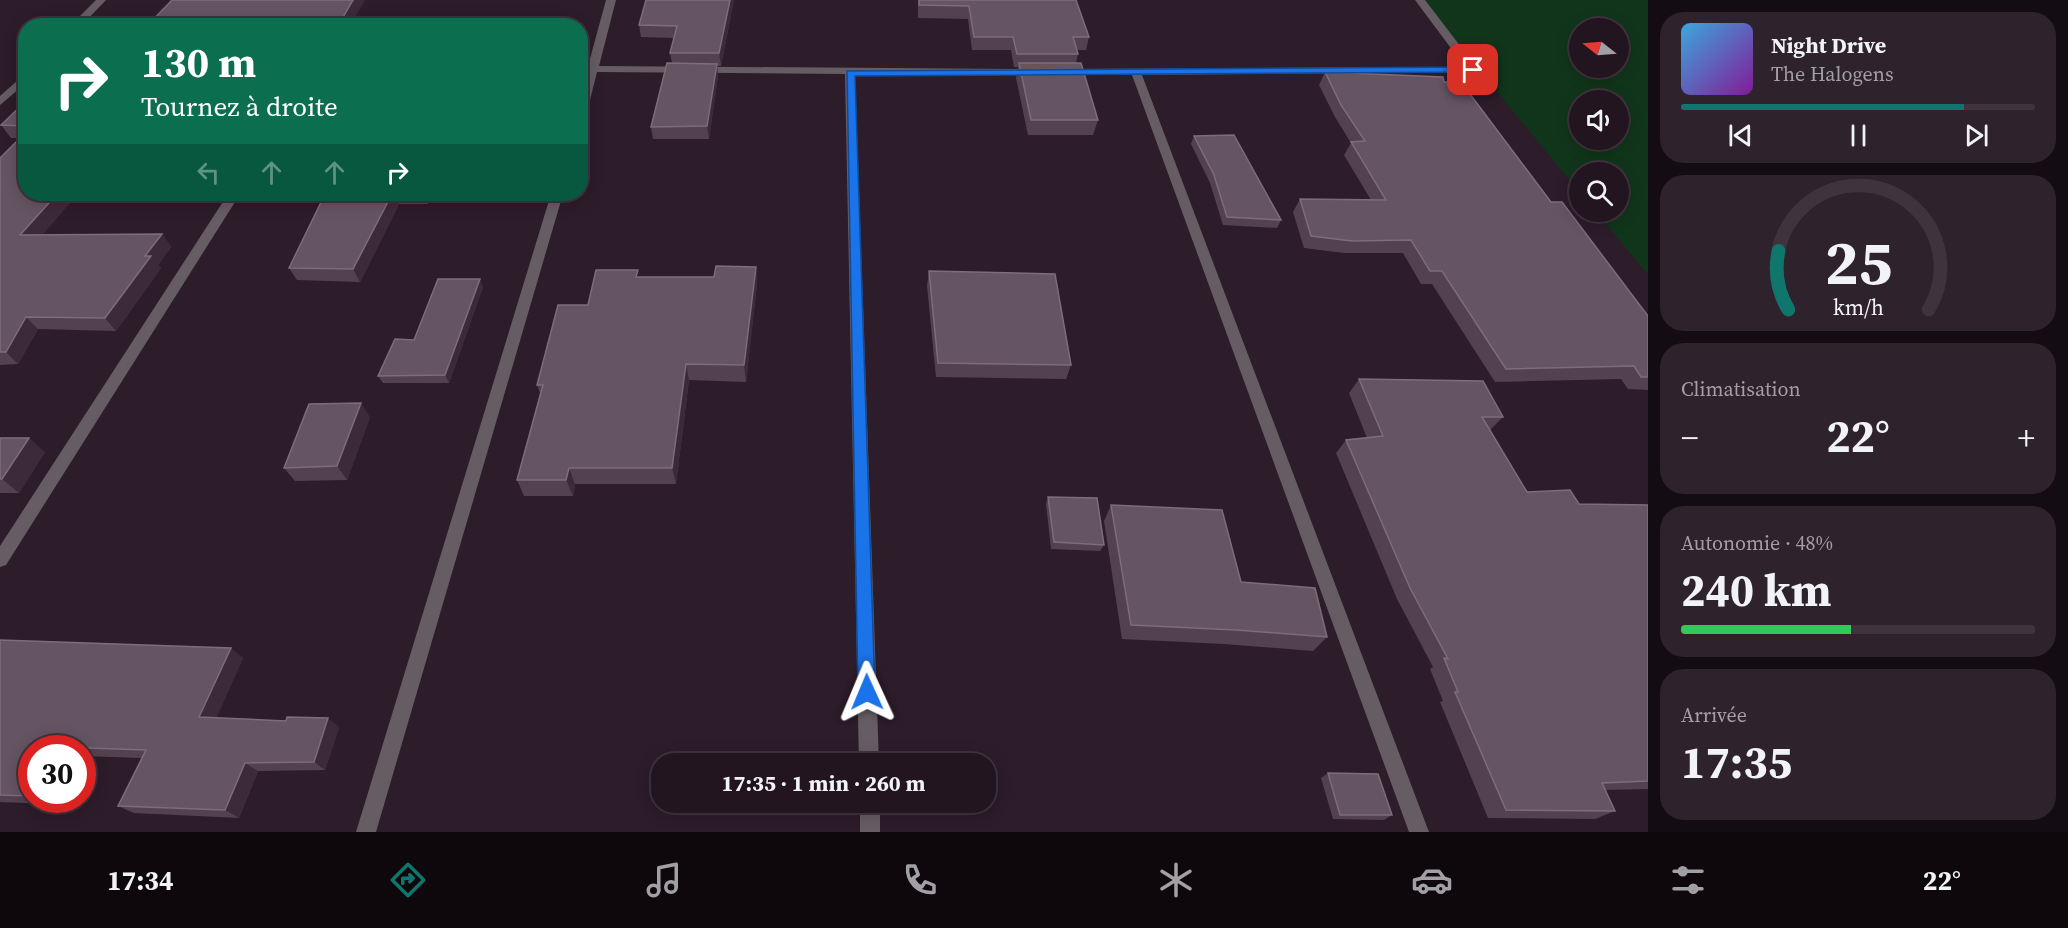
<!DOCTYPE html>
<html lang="fr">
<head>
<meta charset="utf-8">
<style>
	:root { --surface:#221520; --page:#2e222d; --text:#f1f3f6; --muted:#a29fa5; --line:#3f343e; --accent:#0f766e }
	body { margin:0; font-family:"Source Serif 4",serif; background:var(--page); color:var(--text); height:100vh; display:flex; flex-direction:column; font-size:22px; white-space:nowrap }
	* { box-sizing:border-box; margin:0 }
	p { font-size:20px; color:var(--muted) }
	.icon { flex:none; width:33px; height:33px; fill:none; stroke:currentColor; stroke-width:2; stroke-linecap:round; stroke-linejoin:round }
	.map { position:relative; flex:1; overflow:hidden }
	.panel { display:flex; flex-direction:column; gap:12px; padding:12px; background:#130c12; width:420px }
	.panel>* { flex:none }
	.banner { position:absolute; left:18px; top:18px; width:570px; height:183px; border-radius:24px; box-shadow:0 3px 15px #0003,0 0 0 2px var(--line); background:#0b6e4f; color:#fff; overflow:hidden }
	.needle { width:39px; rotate:287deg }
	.fabs { position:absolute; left:1569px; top:18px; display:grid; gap:12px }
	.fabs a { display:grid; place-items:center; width:60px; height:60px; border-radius:50%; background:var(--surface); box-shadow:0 3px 15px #0003,0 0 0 2px var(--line); font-size:30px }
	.speed { position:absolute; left:18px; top:735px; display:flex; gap:12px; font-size:30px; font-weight:700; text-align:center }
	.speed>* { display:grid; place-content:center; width:78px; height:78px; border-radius:50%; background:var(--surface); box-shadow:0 3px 15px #0003,0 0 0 2px var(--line); line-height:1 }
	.speed .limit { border:9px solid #d22; background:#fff; color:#111 }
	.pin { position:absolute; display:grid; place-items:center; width:51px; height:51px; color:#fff; margin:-26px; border-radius:12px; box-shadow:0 3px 9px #0006 }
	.me { position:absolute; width:66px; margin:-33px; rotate:359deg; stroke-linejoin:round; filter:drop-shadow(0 0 4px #0008) }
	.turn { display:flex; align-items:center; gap:21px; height:126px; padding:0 24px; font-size:27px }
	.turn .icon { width:78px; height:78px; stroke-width:2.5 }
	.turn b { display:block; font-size:42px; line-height:51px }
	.lanes { display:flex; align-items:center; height:57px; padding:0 24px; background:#0003; justify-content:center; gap:30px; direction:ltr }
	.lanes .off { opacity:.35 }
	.big { font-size:45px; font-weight:700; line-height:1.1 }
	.panel .tile { flex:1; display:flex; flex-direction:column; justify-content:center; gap:9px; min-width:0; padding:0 21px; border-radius:24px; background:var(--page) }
	.panel .dial { align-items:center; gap:0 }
	.dial svg { height:156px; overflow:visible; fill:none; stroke:var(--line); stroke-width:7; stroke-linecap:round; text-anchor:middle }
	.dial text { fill:var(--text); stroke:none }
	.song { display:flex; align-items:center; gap:18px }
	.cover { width:72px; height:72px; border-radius:9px; background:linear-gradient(135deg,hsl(200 70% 55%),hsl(290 70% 35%)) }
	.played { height:6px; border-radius:3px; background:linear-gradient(90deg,var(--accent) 80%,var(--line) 80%) }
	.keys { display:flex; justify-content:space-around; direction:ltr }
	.heat { display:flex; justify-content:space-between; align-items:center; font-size:33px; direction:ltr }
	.charge { height:9px; border-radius:4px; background:linear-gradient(90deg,#34c759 48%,var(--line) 0) }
	.trip { position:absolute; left:651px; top:753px; width:345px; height:60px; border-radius:24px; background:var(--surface); box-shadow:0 3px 15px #0003,0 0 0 2px var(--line); font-weight:700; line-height:60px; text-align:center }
	.dock { display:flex; height:96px; justify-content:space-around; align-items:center; background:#0e080d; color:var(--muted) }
	.dock .icon { width:42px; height:42px }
	.dock .current { color:var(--accent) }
	.dock b { font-size:27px; color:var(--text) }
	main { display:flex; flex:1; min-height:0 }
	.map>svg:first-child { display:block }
</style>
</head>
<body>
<main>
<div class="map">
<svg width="1648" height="832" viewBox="0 0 1648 832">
	<rect width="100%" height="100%" fill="#2d1c2a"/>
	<path fill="#11351a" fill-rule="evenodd" d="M1422,0H1648V275L1596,212H1618V172H1580L1579,192ZM1580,28H1618V68H1580ZM1580,100H1618V140H1580Z"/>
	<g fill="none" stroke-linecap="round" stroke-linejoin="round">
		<g fill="#665d64" fill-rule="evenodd">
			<path d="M96,0H106L81,26H70Z"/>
			<path d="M606,0H616L599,66L1036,69L1041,72L1036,75L855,74L879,764H859L845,74L597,72L586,116L580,119V94L586,72H580V66H588Z"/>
			<path d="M1415,0H1425L1477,68V72L1142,75L1429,832H1409L1132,75H1063L1058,72L1063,69L1465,67Z"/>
			<path d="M26,73V83L0,105V96Z"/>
			<path d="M228,194H240L6,565L0,567V546Z"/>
			<path d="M551,194H563L376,832H356Z"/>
			<rect x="860" y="802" width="20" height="30"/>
		</g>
	</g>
	<g fill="#544150">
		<path d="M734,0L721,66H717L718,76L709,139H653L651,127L672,63L670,53L674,38L641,37L639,25Z"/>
		<path d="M918,0H1076L1089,37L1086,50H1077L1078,54L1076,63L1098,120L1093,135H1028L1016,78L1018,67H1014L1011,50H972L968,19L918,18Z"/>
		<path d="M1325,72L1444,82L1551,202L1648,316V390L1628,389L1621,379L1495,382L1432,284H1421L1403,253H1344L1304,248L1293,212L1300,199L1371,200L1344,155L1351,143L1335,117L1319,85Z"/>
		<path d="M26,101V194L42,235L162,234L171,247L158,265L161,268L116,331L38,329L18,364L0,365V158L20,138H11L1,125Z"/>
		<path d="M1194,136L1281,220L1277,228L1223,225L1210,183L1191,144Z"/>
		<path d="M325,194H432L428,204H399L360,282L297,280L289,268Z"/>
		<path d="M756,267L757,284L746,382L689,380L676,484H575L573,496H524L517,480L540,393L537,385L588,305L639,277H714Z"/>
		<path d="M929,271L1071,365L1066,379L936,377L927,286Z"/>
		<path d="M483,287L449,383H383L378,376L414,340Z"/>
		<path d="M1359,379L1503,417L1490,430L1527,492L1579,504L1648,505V789L1605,790L1615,811L1595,819L1488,818L1440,702L1443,701L1430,669L1433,667L1397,599L1336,453L1346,440L1367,438L1349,393Z"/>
		<path d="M370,417L347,480L295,481L284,468Z"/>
		<path d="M0,438L45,452L19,493H0Z"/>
		<path d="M1048,497L1104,545L1100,551L1051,549L1046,504Z"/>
		<path d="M1111,505L1241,582L1327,637L1313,651L1224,644L1122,639L1104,521Z"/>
		<path d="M0,640L243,658L216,718L339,727L325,770L258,771L239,818L134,813L118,806L142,758L82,756V748H32V800H52L50,804L0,802Z"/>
		<path d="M1328,773L1392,815L1384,820L1333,819L1321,778Z"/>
	</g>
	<g fill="#3d2a39">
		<path d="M353,0H365L350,26H338Z"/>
		<path d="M730,0H734L721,66L719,53Z"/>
		<path d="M717,64L718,76L709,139L707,126Z"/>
		<path d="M57,194H78L31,248L20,235Z"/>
		<path d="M392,194H394L399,204L360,282L353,269Z"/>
		<path d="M424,194H432L428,204Z"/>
		<path d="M162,234L171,247L158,265L161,268L116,331L105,318L145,256Z"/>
		<path d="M756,267L757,284L746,382L744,365Z"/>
		<path d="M480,279L483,287L449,383L445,375Z"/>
		<path d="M26,317L38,329L18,364L6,352Z"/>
		<path d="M686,364L689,380L676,484L672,468Z"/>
		<path d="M361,403L370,417L347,480L337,466Z"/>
		<path d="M29,438L45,452L19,493L2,479Z"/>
		<path d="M569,468L575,484L573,496L566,480Z"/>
		<path d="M231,648L243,658L213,726L199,717Z"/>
		<path d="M328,718L339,727L325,770L314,762Z"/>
		<path d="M245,763L258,771L239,818L225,810Z"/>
		<path d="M40,800H52L50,804Z"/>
	</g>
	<g fill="#655462" stroke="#7d6c79" stroke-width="1.5">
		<path d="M172,0H353L338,26H147Z"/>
		<path d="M646,0H730L719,53H670L677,26L639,25Z"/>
		<path d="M919,0H1076L1089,37H1073L1078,54H1017L1013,37H974L969,6L919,5Z"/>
		<path d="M667,63L717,64L707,126L651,127Z"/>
		<path d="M1019,63H1081L1098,120H1031Z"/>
		<path d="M1325,72L1443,77L1444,82H1461L1551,202H1562L1648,316V377H1641L1634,366L1506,369L1442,271H1430L1411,240L1352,241L1311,236L1300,199L1386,200L1351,142L1365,141L1341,105Z"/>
		<path d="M26,101V126L1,125Z"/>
		<path d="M26,132V194H57L20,235L162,234L145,256H151L105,318L26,317L6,352H0V158Z"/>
		<path d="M1234,135L1281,220L1227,217L1214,175L1194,136Z"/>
		<path d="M325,194H392L353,269L289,268Z"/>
		<path d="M716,266L756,267L744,365L686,364L672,468H569L566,480H517L543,385H537L558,305H588L596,270H638L636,277H714Z"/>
		<path d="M929,271L1055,274L1071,365L938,363Z"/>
		<path d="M438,279H480L445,375L378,376L395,339L414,340Z"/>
		<path d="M1359,379L1483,381L1503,417H1482L1527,492L1570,490L1579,504L1648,505V781L1602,783L1615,811L1506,810L1455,692H1458L1444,658L1448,659L1410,588L1346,440L1383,436Z"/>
		<path d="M361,403L337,466L284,468L309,404Z"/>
		<path d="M0,438H29L2,479H0Z"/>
		<path d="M1048,497L1097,498L1104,545L1054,542Z"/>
		<path d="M1111,505L1222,510L1241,582L1315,588L1327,637L1236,630L1131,625Z"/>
		<path d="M0,640L231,648L199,717L286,721L287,717L328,718L314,762L245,763L225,810L118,806L146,750L58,747V748H32V796L0,795Z"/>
		<path d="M1328,773L1378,774L1392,815H1340Z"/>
	</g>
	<path fill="#1a73e8" stroke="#114b97" stroke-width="1.5" d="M1473,67L1477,68V72L855,76L875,692L873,698L867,700L861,698L858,692L847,71Z"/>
</svg>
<div class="fabs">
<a><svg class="needle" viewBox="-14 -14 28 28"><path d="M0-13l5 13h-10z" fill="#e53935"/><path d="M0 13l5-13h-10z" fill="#a29fa5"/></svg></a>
<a><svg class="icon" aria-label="sound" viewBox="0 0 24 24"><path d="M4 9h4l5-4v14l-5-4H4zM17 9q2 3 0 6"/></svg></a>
<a><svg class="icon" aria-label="search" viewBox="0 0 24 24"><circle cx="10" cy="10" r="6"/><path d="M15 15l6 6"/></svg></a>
</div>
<div class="speed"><div class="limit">30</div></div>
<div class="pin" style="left:1473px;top:70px;background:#d93025"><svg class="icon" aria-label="arrive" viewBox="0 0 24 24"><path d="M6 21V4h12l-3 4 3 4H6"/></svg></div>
<svg class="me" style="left:867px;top:692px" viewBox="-20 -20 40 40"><path d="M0-17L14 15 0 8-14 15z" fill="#1a73e8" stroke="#fff" stroke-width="4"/></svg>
<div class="trip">17:35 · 1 min · 260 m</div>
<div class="banner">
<div class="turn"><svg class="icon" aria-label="right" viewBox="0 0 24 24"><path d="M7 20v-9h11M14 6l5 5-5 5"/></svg><div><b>130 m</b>Tournez à droite</div></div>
<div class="lanes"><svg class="icon off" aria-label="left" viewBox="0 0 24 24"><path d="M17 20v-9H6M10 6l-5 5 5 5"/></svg><svg class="icon off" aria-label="ahead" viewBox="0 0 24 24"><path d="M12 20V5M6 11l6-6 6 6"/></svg><svg class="icon off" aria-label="ahead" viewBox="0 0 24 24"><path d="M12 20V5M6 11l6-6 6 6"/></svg><svg class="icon" aria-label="right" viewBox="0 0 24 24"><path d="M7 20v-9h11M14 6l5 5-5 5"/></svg></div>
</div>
</div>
<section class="panel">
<div class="tile">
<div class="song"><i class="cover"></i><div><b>Night Drive</b><p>The Halogens</p></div></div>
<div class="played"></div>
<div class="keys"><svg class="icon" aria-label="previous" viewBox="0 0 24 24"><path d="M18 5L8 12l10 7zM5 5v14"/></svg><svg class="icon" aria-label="pause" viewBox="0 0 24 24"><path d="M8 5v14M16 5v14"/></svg><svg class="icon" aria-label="next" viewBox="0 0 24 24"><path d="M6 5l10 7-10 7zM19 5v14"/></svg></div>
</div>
<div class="tile dial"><svg viewBox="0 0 100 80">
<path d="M14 69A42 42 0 1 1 86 69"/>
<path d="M14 69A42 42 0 0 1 9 39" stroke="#0f766e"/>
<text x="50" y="56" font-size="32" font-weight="700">25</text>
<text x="50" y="72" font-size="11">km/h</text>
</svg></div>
<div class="tile"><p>Climatisation</p>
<div class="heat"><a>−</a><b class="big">22°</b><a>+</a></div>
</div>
<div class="tile"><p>Autonomie · 48%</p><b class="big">240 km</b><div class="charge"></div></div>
<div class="tile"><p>Arrivée</p><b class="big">17:35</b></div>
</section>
</main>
<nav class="dock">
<b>17:34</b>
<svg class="icon current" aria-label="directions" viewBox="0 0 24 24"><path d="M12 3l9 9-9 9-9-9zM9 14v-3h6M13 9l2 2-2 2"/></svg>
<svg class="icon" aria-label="music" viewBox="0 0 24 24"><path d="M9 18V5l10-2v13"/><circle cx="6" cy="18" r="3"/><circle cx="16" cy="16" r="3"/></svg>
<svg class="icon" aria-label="phone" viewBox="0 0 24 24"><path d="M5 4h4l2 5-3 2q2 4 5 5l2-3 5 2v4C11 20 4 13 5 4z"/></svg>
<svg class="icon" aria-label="climate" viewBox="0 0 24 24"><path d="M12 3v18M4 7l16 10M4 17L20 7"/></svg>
<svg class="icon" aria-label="car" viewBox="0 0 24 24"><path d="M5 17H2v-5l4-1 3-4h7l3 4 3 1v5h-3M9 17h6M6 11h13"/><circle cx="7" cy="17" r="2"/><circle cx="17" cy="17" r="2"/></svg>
<svg class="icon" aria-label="filters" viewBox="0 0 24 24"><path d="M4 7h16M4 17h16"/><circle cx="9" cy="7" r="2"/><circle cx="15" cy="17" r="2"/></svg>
<b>22°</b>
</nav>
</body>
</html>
